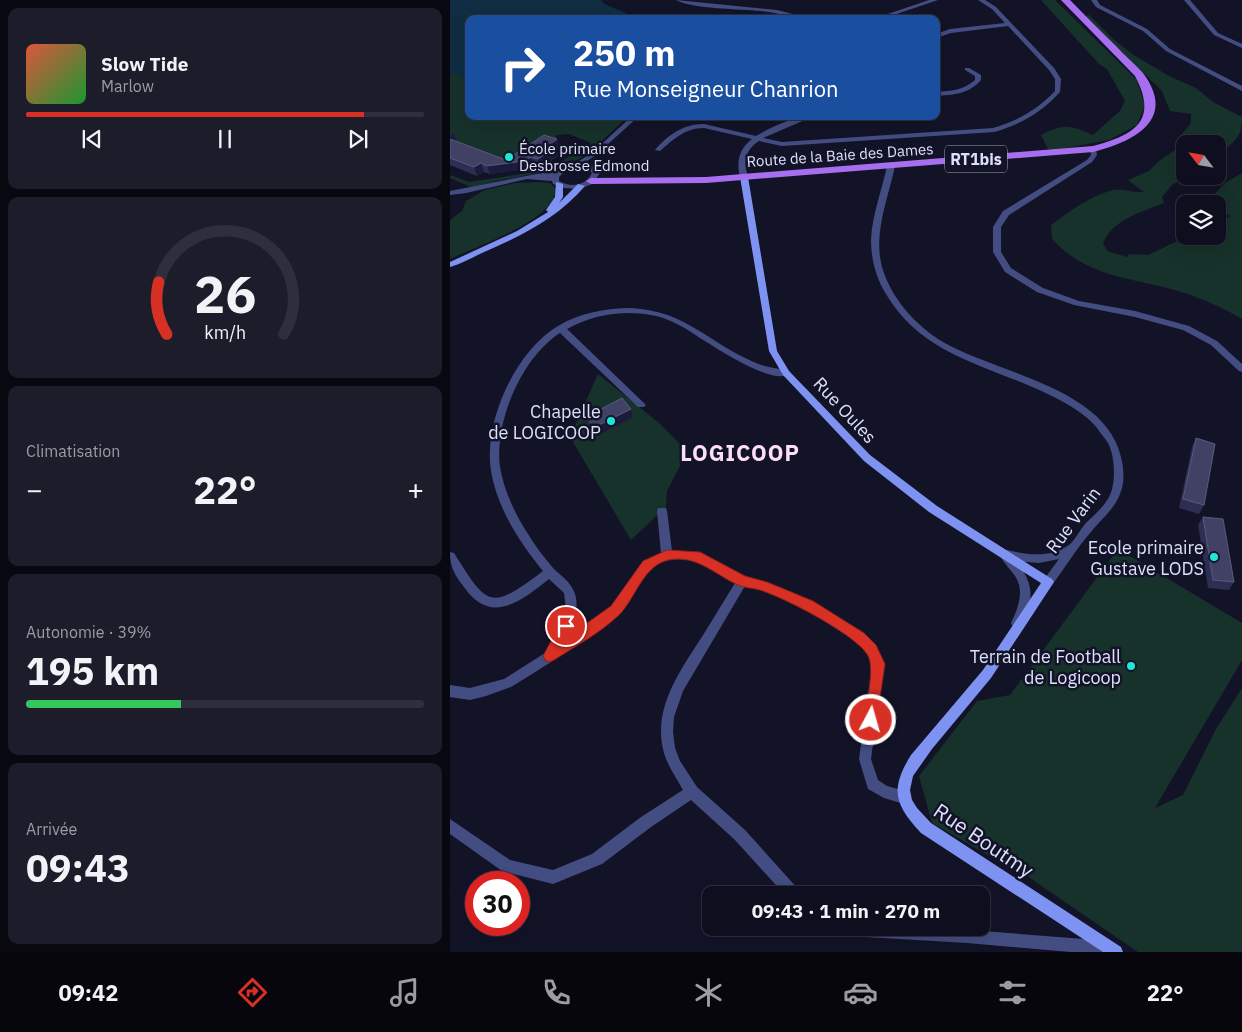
<!DOCTYPE html>
<html lang="fr">
<head>
<meta charset="utf-8">
<style>
	:root { --surface:#0e0e1e; --page:#1c1c2b; --text:#f1f3f6; --muted:#9b9ca4; --line:#2e2e3c; --accent:#d93025 }
	body { margin:0; font-family:"IBM Plex Sans",sans-serif; background:var(--page); color:var(--text); height:100vh; display:flex; flex-direction:column; font-size:19px; white-space:nowrap }
	* { box-sizing:border-box; margin:0 }
	p { font-size:16px; color:var(--muted) }
	.icon { flex:none; width:28px; height:28px; fill:none; stroke:currentColor; stroke-width:2; stroke-linecap:round; stroke-linejoin:round }
	.map { position:relative; flex:1; overflow:hidden }
	.side { display:flex; flex-direction:column; gap:8px; padding:8px; background:#080810; width:450px }
	.side>* { flex:none }
	.top-card { position:absolute; left:15px; top:15px; width:475px; height:105px; border-radius:10px; box-shadow:0 5px 20px #0002,0 0 0 1px var(--line); background:#1a4fa0; color:#fff; overflow:hidden }
	.needle { width:32px; rotate:301deg }
	.buttons { position:absolute; left:726px; top:135px; display:grid; gap:10px }
	.buttons a { display:grid; place-items:center; width:50px; height:50px; border-radius:10px; background:var(--surface); box-shadow:0 5px 20px #0002,0 0 0 1px var(--line); font-size:25px }
	.speed { position:absolute; left:15px; top:871px; display:flex; gap:10px; font-size:25px; font-weight:700; text-align:center }
	.speed>* { display:grid; place-content:center; width:65px; height:65px; border-radius:50%; background:var(--surface); box-shadow:0 5px 20px #0002,0 0 0 1px var(--line); line-height:1 }
	.speed .limit { border:8px solid #d22; background:#fff; color:#111 }
	.pin { position:absolute; display:grid; place-items:center; width:42px; height:42px; color:#fff; margin:-21px; border:2px solid #fff; border-radius:50%; box-shadow:0 1px 5px #0007 }
	.me { position:absolute; width:55px; margin:-28px; rotate:6deg; stroke-linejoin:round; filter:drop-shadow(0 0 4px #0008) }
	.turn { display:flex; align-items:center; gap:18px; height:105px; padding:0 25px; font-size:22px }
	.turn .icon { width:65px; height:65px; stroke-width:2.5 }
	.turn b { display:block; font-size:35px; line-height:42px }
	.big { font-size:38px; font-weight:700; line-height:1.1 }
	.side .card { flex:1; display:flex; flex-direction:column; justify-content:center; gap:8px; min-width:0; padding:0 18px; border-radius:10px; background:var(--page) }
	.side .dial { align-items:center; gap:0 }
	.dial svg { height:130px; overflow:visible; fill:none; stroke:var(--line); stroke-width:7; stroke-linecap:round; text-anchor:middle }
	.dial text { fill:var(--text); stroke:none }
	.song { display:flex; align-items:center; gap:15px }
	.cover { width:60px; height:60px; border-radius:8px; background:linear-gradient(135deg,hsl(10 70% 55%),hsl(130 70% 35%)) }
	.played { height:5px; border-radius:2px; background:linear-gradient(90deg,var(--accent) 85%,var(--line) 85%) }
	.keys { display:flex; justify-content:space-around; direction:ltr }
	.heat { display:flex; justify-content:space-between; align-items:center; font-size:28px; direction:ltr }
	.charge { height:8px; border-radius:4px; background:linear-gradient(90deg,#34c759 39%,var(--line) 0) }
	.trip { position:absolute; left:252px; top:886px; width:288px; height:50px; border-radius:10px; background:var(--surface); box-shadow:0 5px 20px #0002,0 0 0 1px var(--line); font-weight:700; line-height:50px; text-align:center }
	.tab-bar { display:flex; height:80px; justify-content:space-around; align-items:center; background:#06060c; color:var(--muted) }
	.tab-bar .icon { width:35px; height:35px }
	.tab-bar .selected { color:var(--accent) }
	.tab-bar b { font-size:22px; color:var(--text) }
	main { display:flex; flex:1; min-height:0 }
	.map>svg:first-child { display:block }
</style>
</head>
<body>
<main>
<section class="side">
<div class="card">
<div class="song"><i class="cover"></i><div><b>Slow Tide</b><p>Marlow</p></div></div>
<div class="played"></div>
<div class="keys"><svg class="icon" aria-label="previous" viewBox="0 0 24 24"><path d="M18 5L8 12l10 7zM5 5v14"/></svg><svg class="icon" aria-label="pause" viewBox="0 0 24 24"><path d="M8 5v14M16 5v14"/></svg><svg class="icon" aria-label="next" viewBox="0 0 24 24"><path d="M6 5l10 7-10 7zM19 5v14"/></svg></div>
</div>
<div class="card dial"><svg viewBox="0 0 100 80">
<path d="M14 69A42 42 0 1 1 86 69"/>
<path d="M14 69A42 42 0 0 1 9 37" stroke="#d93025"/>
<text x="50" y="56" font-size="32" font-weight="700">26</text>
<text x="50" y="72" font-size="11">km/h</text>
</svg></div>
<div class="card"><p>Climatisation</p>
<div class="heat"><a>−</a><b class="big">22°</b><a>+</a></div>
</div>
<div class="card"><p>Autonomie · 39%</p><b class="big">195 km</b><div class="charge"></div></div>
<div class="card"><p>Arrivée</p><b class="big">09:43</b></div>
</section>
<div class="map">
<svg width="792" height="952" viewBox="0 0 792 952">
	<rect width="100%" height="100%" fill="#131328"/>
	<g fill="#17312b">
		<path d="M0,0H151L154,4L189,19H19V116H175V119L148,145L131,158L105,170L46,181L23,188L0,178V175L19,182L97,170L141,143L119,134L106,135V140L66,163L0,140Z"/>
		<path d="M591,0H605L686,79L695,105L687,125L659,140L606,150L598,149L591,135C614,123 620,125 643,135L670,111L675,101L657,69L649,64Z"/>
		<path d="M639,15L663,39L682,54L719,76L746,88L763,102L792,117C792,139 784,141 768,155V144H735L736,176L722,185L712,197L714,203C692,212 663,219 653,243L657,251L677,257L679,254L698,255L738,236H768V223L781,216L768,209V204L756,203L775,183L792,173V319C769,305 744,295 717,288C673,277 634,274 602,239L601,225C620,211 640,196 663,190C670,188 683,193 694,192L678,180L699,171L709,161L737,142L731,135L741,123V114L720,111L712,91L635,16Z"/>
		<path d="M88,182L100,183L106,189C106,220 25,247 0,259V220L12,211L16,201L35,190L65,183Z"/>
		<path d="M148,374L209,423L230,444V466L217,491L216,507L181,540L120,437Z"/>
		<path d="M668,549L792,623V660L705,808L733,795L766,729L792,688V952H688L545,854L546,860L482,823L469,776L527,701L560,695Z"/>
	</g>
	<path fill="#102d43" d="M0,0H151L154,4L189,19H19V80L0,73Z"/>
	<g fill="none" stroke-linecap="round" stroke-linejoin="round">
		<g fill="#434d82" fill-rule="evenodd">
			<path d="M226,0L327,10L362,19C345,19 328,13 311,11C291,9 242,9 226,0Z"/>
			<path d="M479,0H488L432,19H423Z"/>
			<path d="M528,0H535L546,7L604,68L611,79L610,92C592,112 570,125 544,132L332,146L309,141C295,150 293,162 298,177L294,179L290,177C286,162 289,149 302,139L254,128C235,128 224,139 210,151L205,150C218,135 233,124 254,124L306,136C323,126 345,116 364,116L313,138L332,142L543,128C568,121 588,109 605,91V79L599,70L558,26L501,33L486,38V34L500,29L555,23L542,9Z"/>
			<path d="M641,0H647L650,5L697,29L720,49L792,86V91L716,51L693,31L646,7Z"/>
			<path d="M734,0H740L768,33L792,44V48L764,35Z"/>
			<path d="M515,68H519L531,75V80C519,94 503,95 486,96V92C501,91 514,90 525,80V76L515,70Z"/>
			<path d="M182,116H189L146,155L134,163L143,166L150,173L142,184L129,189L114,188L103,184L102,181L77,179L16,193L0,195V191L107,170L109,167L124,164L142,153ZM126,167C133,167 138,168 142,173C136,186 121,188 109,181V177L115,171Z"/>
			<path d="M643,147L646,149L647,155L642,162L559,215L551,227V252L561,268L593,288L629,301L685,311L739,326L767,341L792,364V372L789,371L761,345L733,330L685,317L624,305L587,292L555,272L543,252V227L553,211L637,160L641,155L640,149Z"/>
			<path d="M441,164L445,166C438,199 423,233 432,267C441,298 465,325 493,342C546,373 655,387 671,457C674,470 675,482 670,494C664,510 650,520 640,533C626,549 615,568 602,585L598,587L594,585L592,582L609,559L589,563L566,561C585,585 584,599 571,627L567,628L563,627L561,623C568,608 575,591 565,576C560,569 554,563 550,556L553,551L557,550C578,555 600,558 619,545C625,540 630,530 635,524C644,515 655,506 660,495C666,482 665,456 658,443C655,438 650,433 647,428C632,409 601,395 580,386C524,362 469,350 436,294C426,278 421,259 421,240C422,215 432,190 437,166Z"/>
			<path d="M181,308C237,311 258,343 306,363C317,368 328,368 339,371L341,373C323,390 249,336 231,326C223,322 215,318 206,316C178,309 142,314 117,329L196,405L194,407H188L110,333C72,357 44,422 50,467C54,491 65,514 78,534C85,546 94,557 103,568C111,576 121,582 125,594C130,610 122,626 115,641L131,630L161,607L193,562L211,553L207,511L208,508H216L217,511L222,551L249,553L294,577L317,583L362,602L413,633L426,646L434,664L421,759L428,780L437,786L459,792L461,797L459,802L454,804L434,798L418,789L409,759L422,664L418,653L405,641L354,608L311,590L295,586L233,691L224,717L223,732L225,748L230,761L247,787L295,830L349,890L351,895H335L285,840L241,800L201,827L152,864L103,884L52,871L0,834V819L60,860L103,870L142,854L191,817L233,790C226,777 216,764 213,749C203,705 233,667 255,632C265,616 275,599 285,583L244,560L218,559L201,568L169,613L139,638L82,674L61,687L36,696L20,700L0,697V685L20,688L54,679L95,653L111,625L116,609L114,593L99,579C71,601 41,626 14,587C4,574 0,567 0,552L4,553C38,607 40,611 93,571C70,543 47,508 41,471C33,421 66,351 108,326C129,313 157,308 181,308Z"/>
			<path d="M402,928H495L659,941L664,943L666,948L665,952H621L517,943L416,937L404,933Z"/>
		</g>
		<g fill="#7e92f2" fill-rule="evenodd">
			<path d="M291,175L298,177L327,351L339,371L420,455L487,506L602,579L604,582L541,678L482,749L463,776L460,790L462,800L467,808L481,823L671,947L673,952H653L471,833C444,804 440,789 461,755L533,670L591,583L479,512L414,461L333,375L319,351L290,177Z"/>
			<path d="M106,182L113,184V197L109,203L128,184L135,186C108,218 69,237 32,253C21,258 11,264 0,267V262L67,231L98,212L96,210L105,197Z"/>
		</g>
		<path fill="#a76ff0" fill-rule="evenodd" d="M611,0H620C635,15 650,31 666,46C674,55 685,64 693,73C728,120 683,142 643,152L256,183L141,184L136,181L141,178L256,177L643,146C684,135 709,121 685,76Z"/>
	</g>
	<g fill="#2e2e54">
		<path d="M0,133L6,141L56,160L107,139L110,148L106,150L108,156L90,168L83,165L77,169L40,174L34,172L27,176L0,165Z"/>
		<path d="M181,409L183,417L147,436L139,425L136,417Z"/>
		<path d="M746,438L754,505L749,514L729,508L742,447Z"/>
		<path d="M753,517L784,582L779,590L758,588L748,525Z"/>
	</g>
	<g fill="#1b1b3b">
		<path d="M4,134L7,143L0,145V136Z"/>
		<path d="M107,139L110,148L106,150L108,156L90,168L88,159L99,145Z"/>
		<path d="M81,157L83,165L77,169L40,174L37,166Z"/>
		<path d="M31,163L34,172L27,176L24,167Z"/>
		<path d="M181,409L183,417L147,436L145,427Z"/>
	</g>
	<g fill="#414166" stroke="#595a7d">
		<path d="M94,135L107,139L99,145L106,147L88,159L81,157L74,161L37,166L31,163L24,167L0,158V139L56,160Z"/>
		<path d="M172,398L181,409L145,427L136,417Z"/>
		<path d="M746,438L765,444L754,505L733,499Z"/>
		<path d="M753,517L773,519L784,582L763,580Z"/>
	</g>
	<path fill="#d93025" stroke="#8d1f18" d="M217,550L250,552L295,576L317,582L363,601L414,633L426,645L435,664L426,725L421,727L416,725L414,720C416,704 426,667 417,654C403,633 335,598 310,590C303,588 295,588 288,585C266,575 245,554 219,560C193,565 186,598 169,615C150,633 126,646 104,660L99,662L95,660L93,656L111,622L116,621L120,622L122,626L116,638L161,606L193,561Z"/>
	<g fill="#1de8d5" stroke="#131328" stroke-width="2">
		<circle cx="59" cy="157" r="5"/>
		<circle cx="161" cy="421" r="5"/>
		<circle cx="764" cy="557" r="5"/>
		<circle cx="681" cy="666" r="5"/>
	</g>
	<g text-anchor="middle" dominant-baseline="central" stroke-width="5" stroke-linejoin="round" paint-order="stroke">
		<g font-size="15" fill="#dde0fc" stroke="#131328" text-anchor="start">
			<text x="69" y="148">École primaire<tspan x="69" dy="17">Desbrosse Edmond</tspan></text>
		</g>
		<g font-size="15" fill="#dde0fc" stroke="#131328">
			<text transform="translate(390 155) rotate(-4)">Route de la Baie des Dames</text>
		</g>
		<rect fill="#131328" stroke="#a0a2bc" stroke-width="1" x="495" y="145.5" width="62" height="27" rx="4"/>
		<g font-size="16" font-weight="bold" fill="#dde0fc">
			<text x="526" y="159">RT1bis</text>
		</g>
		<g font-size="18" fill="#dde0fc" stroke="#131328">
			<text transform="translate(395 410) rotate(47)">Rue Oules</text>
			<text transform="translate(623 520) rotate(-53)">Rue Varin</text>
		</g>
		<g font-size="18" fill="#dde0fc" stroke="#131328" text-anchor="end">
			<text x="151" y="411">Chapelle<tspan x="151" dy="21">de LOGICOOP</tspan></text>
			<text x="754" y="547">Ecole primaire<tspan x="754" dy="21">Gustave LODS</tspan></text>
			<text x="671" y="656">Terrain de Football<tspan x="671" dy="21">de Logicoop</tspan></text>
		</g>
		<g font-size="21" fill="#dde0fc" stroke="#131328">
			<text transform="translate(534 840) rotate(34)">Rue Boutmy</text>
		</g>
		<g font-size="22" font-weight="bold" letter-spacing="1" fill="#fcdff7" stroke="#131328">
			<text x="290" y="452">LOGICOOP</text>
		</g>
	</g>
</svg>
<div class="buttons">
<a><svg class="needle" viewBox="-14 -14 28 28"><path d="M0-13l5 13h-10z" fill="#e53935"/><path d="M0 13l5-13h-10z" fill="#9b9ca4"/></svg></a>
<a><svg class="icon" aria-label="layers" viewBox="0 0 24 24"><path d="M12 4l9 5-9 5-9-5zM3 14l9 5 9-5"/></svg></a>
</div>
<div class="speed"><div class="limit">30</div></div>
<div class="pin" style="left:116px;top:626px;background:#d93025"><svg class="icon" aria-label="arrive" viewBox="0 0 24 24"><path d="M6 21V4h12l-3 4 3 4H6"/></svg></div>
<svg class="me" style="left:421px;top:720px" viewBox="-20 -20 40 40"><circle r="17" fill="#d93025" stroke="#fff" stroke-width="3"/><path d="M0-11L8 9 0 5-8 9z" fill="#fff"/></svg>
<div class="trip">09:43 · 1 min · 270 m</div>
<div class="top-card">
<div class="turn"><svg class="icon" aria-label="right" viewBox="0 0 24 24"><path d="M7 20v-9h11M14 6l5 5-5 5"/></svg><div><b>250 m</b>Rue Monseigneur Chanrion</div></div>
</div>
</div>
</main>
<nav class="tab-bar">
<b>09:42</b>
<svg class="icon selected" aria-label="directions" viewBox="0 0 24 24"><path d="M12 3l9 9-9 9-9-9zM9 14v-3h6M13 9l2 2-2 2"/></svg>
<svg class="icon" aria-label="music" viewBox="0 0 24 24"><path d="M9 18V5l10-2v13"/><circle cx="6" cy="18" r="3"/><circle cx="16" cy="16" r="3"/></svg>
<svg class="icon" aria-label="phone" viewBox="0 0 24 24"><path d="M5 4h4l2 5-3 2q2 4 5 5l2-3 5 2v4C11 20 4 13 5 4z"/></svg>
<svg class="icon" aria-label="climate" viewBox="0 0 24 24"><path d="M12 3v18M4 7l16 10M4 17L20 7"/></svg>
<svg class="icon" aria-label="car" viewBox="0 0 24 24"><path d="M5 17H2v-5l4-1 3-4h7l3 4 3 1v5h-3M9 17h6M6 11h13"/><circle cx="7" cy="17" r="2"/><circle cx="17" cy="17" r="2"/></svg>
<svg class="icon" aria-label="filters" viewBox="0 0 24 24"><path d="M4 7h16M4 17h16"/><circle cx="9" cy="7" r="2"/><circle cx="15" cy="17" r="2"/></svg>
<b>22°</b>
</nav>
</body>
</html>
